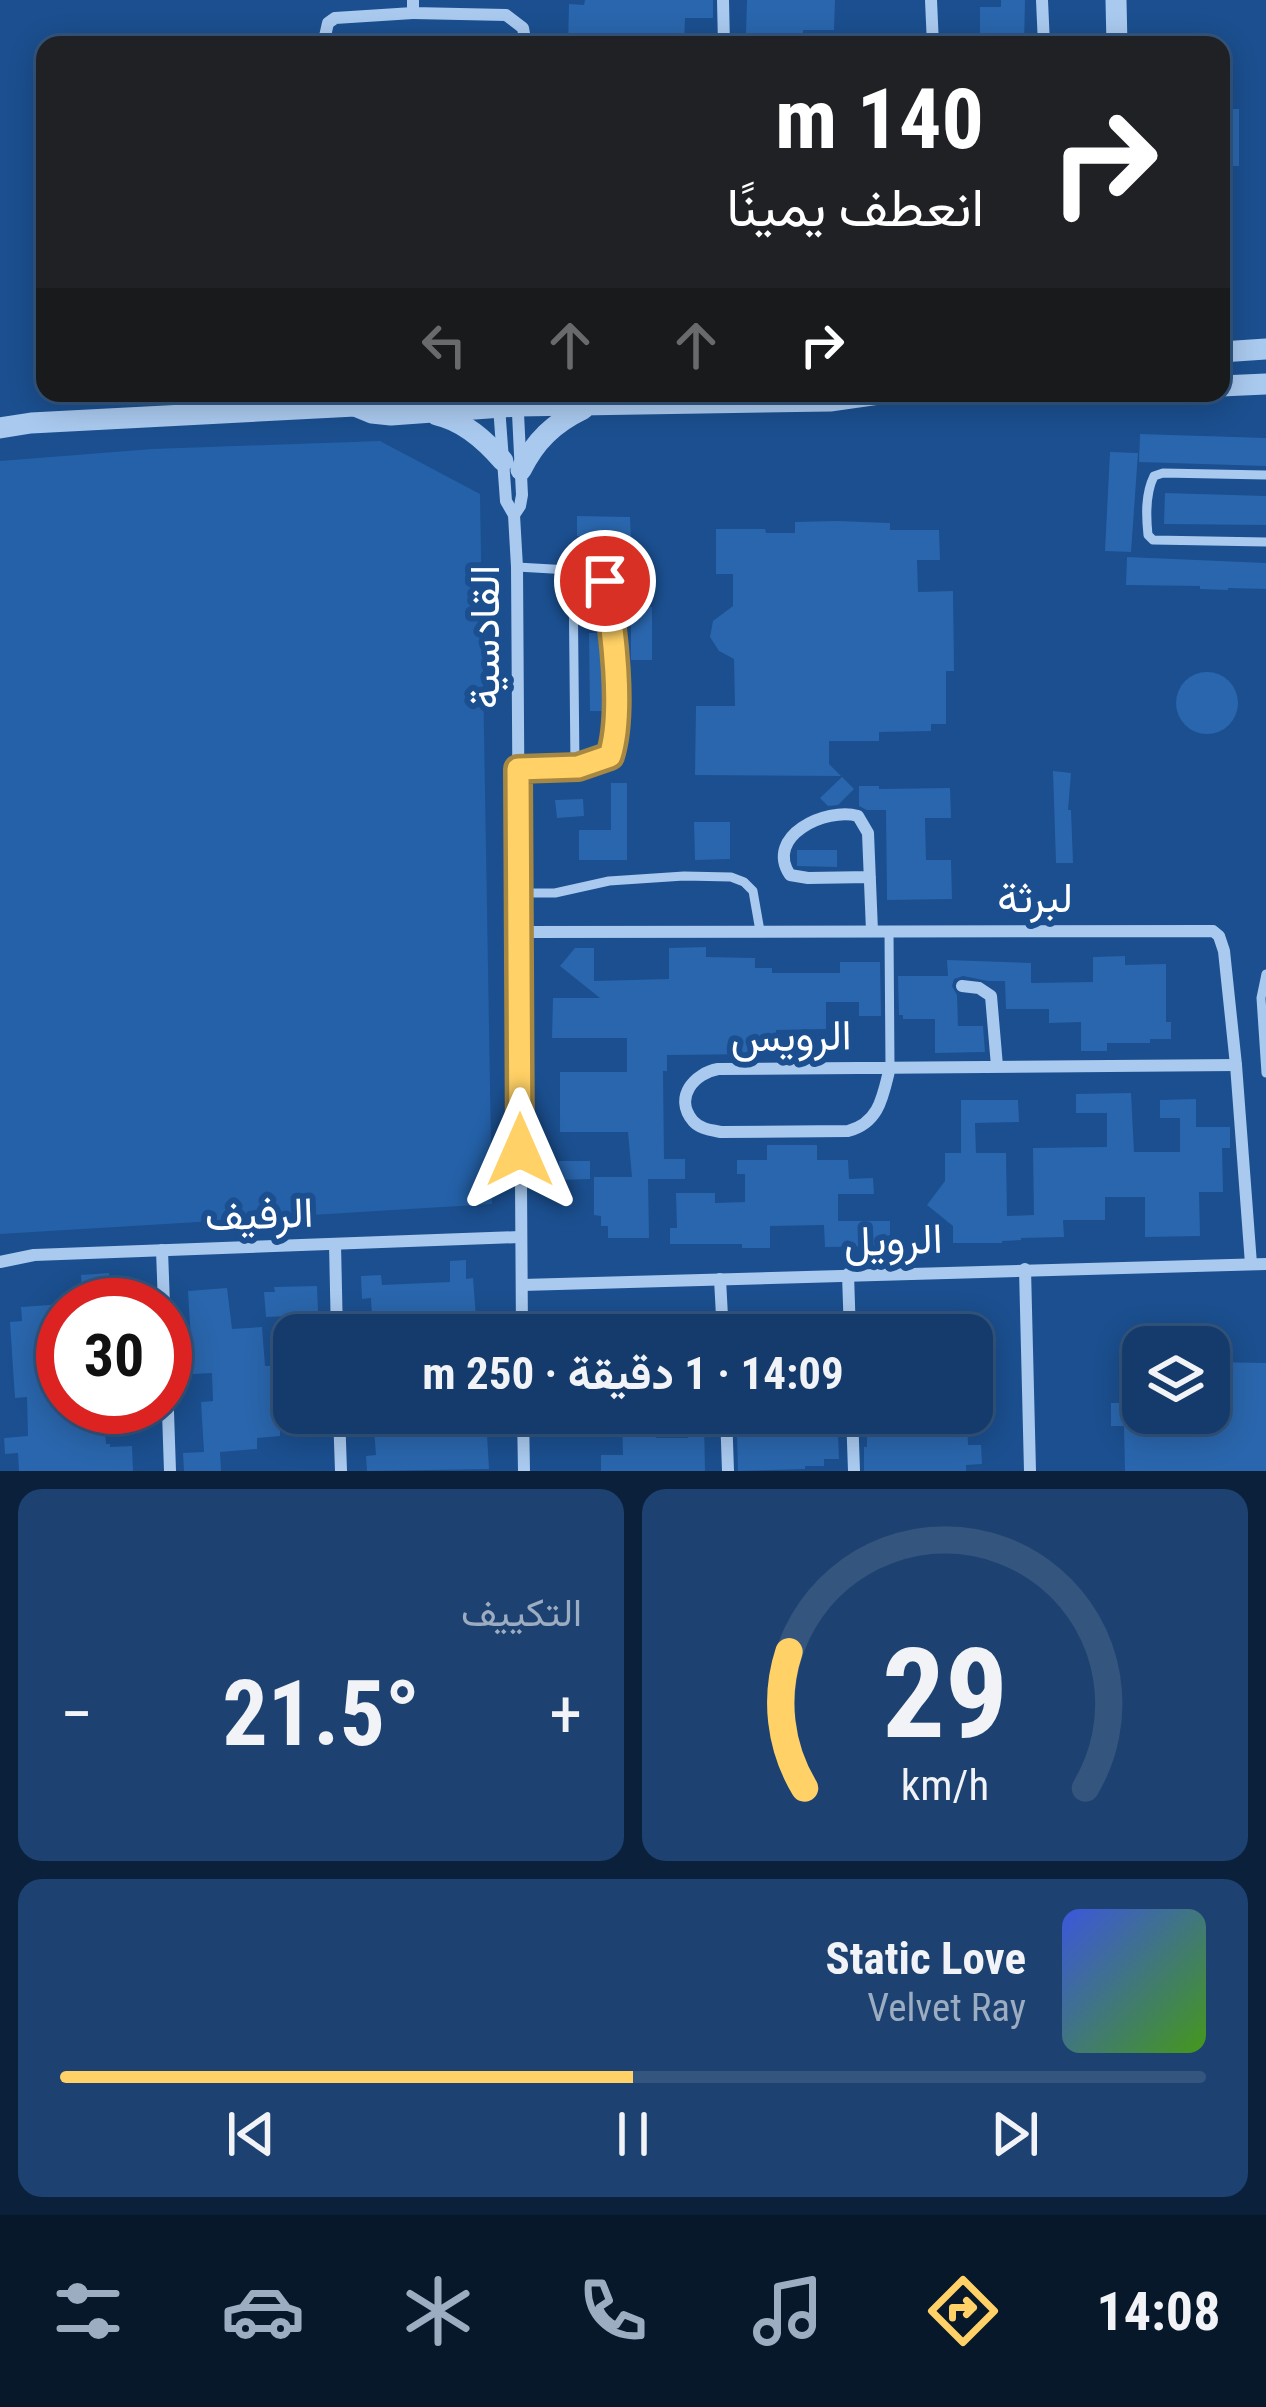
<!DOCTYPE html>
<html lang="ar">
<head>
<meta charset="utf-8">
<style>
	:root { --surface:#143b6b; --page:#1d4271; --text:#f1f3f6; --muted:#9dadc1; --line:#33557e; --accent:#ffd166 }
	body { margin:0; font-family:"Roboto Condensed",Vazirmatn,sans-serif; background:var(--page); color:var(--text); direction:rtl; height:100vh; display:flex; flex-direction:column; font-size:45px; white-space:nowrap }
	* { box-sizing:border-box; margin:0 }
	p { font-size:39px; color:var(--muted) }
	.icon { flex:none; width:66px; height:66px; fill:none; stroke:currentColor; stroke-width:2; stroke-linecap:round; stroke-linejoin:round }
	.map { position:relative; height:1471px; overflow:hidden; direction:ltr }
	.panel { display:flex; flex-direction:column; gap:18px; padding:18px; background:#0b203b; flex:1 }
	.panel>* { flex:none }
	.top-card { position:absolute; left:36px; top:36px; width:1194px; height:366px; border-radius:24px; box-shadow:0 6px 30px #0003,0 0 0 3px var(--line); direction:rtl; background:#202124; color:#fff; overflow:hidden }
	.controls { position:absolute; left:1122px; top:1326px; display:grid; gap:24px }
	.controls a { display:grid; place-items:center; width:108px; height:108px; border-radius:24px; background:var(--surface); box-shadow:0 6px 30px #0003,0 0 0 3px var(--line); font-size:60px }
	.speed { position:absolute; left:36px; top:1278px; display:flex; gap:24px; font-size:60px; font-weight:700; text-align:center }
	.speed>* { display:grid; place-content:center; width:156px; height:156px; border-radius:50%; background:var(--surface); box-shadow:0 6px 30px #0003,0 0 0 3px var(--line); line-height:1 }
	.speed .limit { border:18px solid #d22; background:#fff; color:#111 }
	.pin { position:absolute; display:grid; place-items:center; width:102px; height:102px; color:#fff; margin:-51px; border:6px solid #fff; border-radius:50%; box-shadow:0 3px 12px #0007 }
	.me { position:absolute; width:132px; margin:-66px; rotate:0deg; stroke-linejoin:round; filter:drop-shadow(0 0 9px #0008) }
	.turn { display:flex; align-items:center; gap:42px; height:252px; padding:0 48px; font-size:54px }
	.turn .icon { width:156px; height:156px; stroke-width:2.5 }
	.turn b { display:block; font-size:84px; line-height:102px }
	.lanes { display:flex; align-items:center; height:114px; padding:0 48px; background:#0003; justify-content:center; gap:60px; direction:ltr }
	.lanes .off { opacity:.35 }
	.big { font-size:90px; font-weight:700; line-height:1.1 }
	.panel .widget { flex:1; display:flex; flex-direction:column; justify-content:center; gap:18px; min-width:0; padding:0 42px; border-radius:24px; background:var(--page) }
	.panel .dial { align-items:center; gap:0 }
	.dial svg { height:312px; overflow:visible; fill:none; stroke:var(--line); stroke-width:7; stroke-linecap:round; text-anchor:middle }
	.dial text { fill:var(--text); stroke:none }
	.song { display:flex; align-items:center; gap:36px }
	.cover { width:144px; height:144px; border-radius:18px; background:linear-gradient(135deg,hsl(230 70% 55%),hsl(100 70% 35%)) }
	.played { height:12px; border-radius:6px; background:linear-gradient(90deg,var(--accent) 50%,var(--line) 50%) }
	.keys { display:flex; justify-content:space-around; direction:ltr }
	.heat { display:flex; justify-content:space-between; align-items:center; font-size:66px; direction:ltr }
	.panel .tiles { flex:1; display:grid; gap:18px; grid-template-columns:1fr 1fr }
	.widget:last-child { grid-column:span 2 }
	.trip { position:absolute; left:273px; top:1314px; width:720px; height:120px; border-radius:24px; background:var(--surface); box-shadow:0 6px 30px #0003,0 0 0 3px var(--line); font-weight:700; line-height:120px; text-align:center; direction:rtl }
	.tab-bar { display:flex; height:192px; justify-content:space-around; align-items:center; background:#08182b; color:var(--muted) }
	.tab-bar .icon { width:84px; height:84px }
	.tab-bar .on { color:var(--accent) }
	.tab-bar b { font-size:54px; color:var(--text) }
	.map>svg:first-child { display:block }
</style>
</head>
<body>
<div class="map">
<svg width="1266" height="1471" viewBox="0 0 1266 1471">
	<rect width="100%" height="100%" fill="#1b4f8f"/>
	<path fill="#2461a8" d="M380,441L480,494L492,1204L0,1234V461L152,449Z"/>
	<g fill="#2a66ad">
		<path d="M585,0H713V18H685L684,45H568L569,4L584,5Z"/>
		<path d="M747,0H835L834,30H803V34L746,33Z"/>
		<path d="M1001,0H1025L1024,45H980V7H1001Z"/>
		<rect x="1221" y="109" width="18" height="57"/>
		<path d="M1140,434L1266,438V466L1139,462Z"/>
		<path d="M1110,452L1138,453L1131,552L1105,551Z"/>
		<path d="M1165,493L1266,496V525L1164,524Z"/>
		<path d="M577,516L630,517L631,538L577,536Z"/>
		<path d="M837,521L890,523V530H939L940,560H917L918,592L953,591L954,671H946V724H931V731L879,732V741H829V764L841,776L695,775L696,706H735L734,659L719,651L710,637L713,621L733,606V574H716V529H765L766,533H795V522Z"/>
		<path d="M1127,557L1266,563V589L1228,588V590L1200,589V586L1126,585Z"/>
		<rect x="631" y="607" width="21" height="53"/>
		<path d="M589,633H603L604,711H590Z"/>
		<circle cx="1207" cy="703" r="31"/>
		<path d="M1053,771L1071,773L1068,810H1071L1073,863H1056Z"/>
		<path d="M842,777L854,789L838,805L828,806L820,798Z"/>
		<path d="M611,783H627V860H579V830H611Z"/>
		<path d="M859,786H879V789L950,788L951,818H925L926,860H951L952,899L887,900L886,810H867L859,806Z"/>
		<path d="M583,799L584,816L557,818L555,800Z"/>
		<path d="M694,822H730V859L695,860Z"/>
		<path d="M797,850H837V867L797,866Z"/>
		<path d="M706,947V957L755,958V968H772V973H840V962H880L881,1016H859V1002H826V1029L776,1030V1054L667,1055V1071H663L664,1159H685V1179H648L649,1238H608V1226H601V1216L594,1215V1177H632L628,1132H560V1072H627V1038H552L553,998H600L560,966L575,948H594V981L669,979V948Z"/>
		<path d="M1125,956V965L1166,964V1022H1171V1039H1150V1043H1107V1051H1081V1022L1049,1023V1009H1006L1005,981H988L963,976L954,979L952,986L957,995L958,1026H983L985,1052L935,1053V1019H903V1015H899L898,976H948L947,960L1031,963V983L1093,982V957Z"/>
		<path d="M1131,1093L1134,1152H1180V1118H1160V1100L1196,1099V1127H1230V1148H1222L1223,1192H1199L1200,1236L1145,1237V1197H1105V1220H1063L1064,1237L1021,1238V1240L1002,1241V1243H953V1226L927,1205L945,1181V1153H961V1100H1018L1019,1122L975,1123L976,1153H1006L1007,1216L1034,1215L1033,1148L1107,1147V1113H1076V1094Z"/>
		<path d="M767,1145H817V1160H848L849,1179L873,1178L874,1194H838V1221H890V1246L825,1247L824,1225L770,1226V1248H742V1244H670V1228H677L676,1193H715V1203L745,1202V1174H737V1160H767Z"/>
		<path d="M559,1161H590V1179L559,1180Z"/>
		<path d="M466,1260V1279L473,1278L476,1317L500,1316L501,1335H434L433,1313L372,1317L371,1298L362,1299L361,1276L381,1275L382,1285L450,1282V1261Z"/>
		<path d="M109,1273L111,1305H83L81,1275Z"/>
		<path d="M317,1286L319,1335H292L290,1316L266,1317L264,1292H275L274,1287Z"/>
		<path d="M227,1288L232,1329L262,1327L265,1366L294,1365V1413H310L311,1428L280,1430V1436L257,1438V1449L220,1452L221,1471H184L183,1453L204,1452L201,1402L213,1401L212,1373L193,1374L188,1291Z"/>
		<path d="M63,1304V1407H103L106,1444H110V1447L132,1446L133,1471H19L18,1453L5,1454L4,1438L28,1436L27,1397L15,1398L10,1322L22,1321L21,1307Z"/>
		<path d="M1209,1362L1266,1363V1471H1125L1124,1426H1111V1403H1143V1413H1209Z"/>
		<path d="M440,1413H480V1418H486L489,1469L367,1471L366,1456L376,1455L373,1417Z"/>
		<path d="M622,1413H655L656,1438H688V1422H704L705,1471H601V1455H623Z"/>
		<path d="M757,1413H837L839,1459H824V1466H805V1469L738,1471L737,1435L748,1434L747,1420H757Z"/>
		<path d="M872,1413H967L968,1445H981L982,1464L966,1465V1471H864V1447H867V1433H872Z"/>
	</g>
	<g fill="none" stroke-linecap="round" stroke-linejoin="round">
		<g stroke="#a9c9ee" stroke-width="9">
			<path d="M1266,475L1163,473L1154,476C1145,494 1146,516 1148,535L1153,540L1266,542"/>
			<path d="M517,567L587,571L605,581C613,627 625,713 610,756C581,770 549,770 518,769"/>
			<path d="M573,570L575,767"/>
			<path d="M518,893H555L609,881L684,876L731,877L744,882L753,891L760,931"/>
			<path d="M889,931L890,1067"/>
			<path d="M1266,1073L1261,998L1266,974"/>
		</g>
		<g stroke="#a9c9ee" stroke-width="12">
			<path d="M413,0V13L506,15L523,28L526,45"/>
			<path d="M723,0L724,45"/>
			<path d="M931,0L933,45"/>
			<path d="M1042,0L1044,45"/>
			<path d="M323,45L328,23L335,18L413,13"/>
			<path d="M498,393L506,501L514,515L517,567L522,1335"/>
			<path d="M514,515L520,506L522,495L517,393"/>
			<path d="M870,877L808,878L790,875C764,836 826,807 858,816L868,833L872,931"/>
			<path d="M518,932L1213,931L1219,936L1224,951L1236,1065L1251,1264"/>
			<path d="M962,986L979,988L991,996L997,1066"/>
			<path d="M890,1067C883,1095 880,1123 848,1131L721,1132C711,1130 700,1129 693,1121C673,1097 695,1073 718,1069L1236,1065"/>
			<path d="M335,1244L337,1335"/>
			<path d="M162,1250L164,1305"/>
			<path d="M0,1262L34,1255L520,1237"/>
			<path d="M1025,1269L1030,1471"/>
			<path d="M848,1274L850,1335"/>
			<path d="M720,1279L723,1335"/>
			<path d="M522,1285L1266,1264"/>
			<path d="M165,1323L170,1471"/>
			<path d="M339,1413L341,1471"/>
			<path d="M523,1413L524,1471"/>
			<path d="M726,1413L728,1471"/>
			<path d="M852,1413L854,1471"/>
		</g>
		<g stroke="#a9c9ee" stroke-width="21">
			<path d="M1116,0L1117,45"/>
			<path d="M1221,352L1266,349"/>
			<path d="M1221,386L1266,384"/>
			<path d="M355,406L375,393"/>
			<path d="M437,415C464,421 485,440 503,461"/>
			<path d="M0,428L31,423L355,406L372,413L391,415L518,406L830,401L886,393"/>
			<path d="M521,470C535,441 554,423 583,409"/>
		</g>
	</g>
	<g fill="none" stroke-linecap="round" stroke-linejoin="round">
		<g stroke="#a68842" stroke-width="30">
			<path id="route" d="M520,1150L518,769L578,767L610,756C624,713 613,627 605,581"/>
		</g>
		<use href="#route" stroke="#ffd166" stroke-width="21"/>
	</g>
	<g text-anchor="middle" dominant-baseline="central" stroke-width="12" stroke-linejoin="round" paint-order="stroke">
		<g font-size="42" fill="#fff" stroke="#1b4f8f">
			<text transform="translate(484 637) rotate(-90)">القادسية</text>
			<text x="1035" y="897">لبرثة</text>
			<text transform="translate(791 1036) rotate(-1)">الرويس</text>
			<text transform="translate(259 1214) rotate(-2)">الرفيف</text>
			<text transform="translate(893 1240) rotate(-2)">الرويل</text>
		</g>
	</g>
</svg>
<div class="controls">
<a><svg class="icon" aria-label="layers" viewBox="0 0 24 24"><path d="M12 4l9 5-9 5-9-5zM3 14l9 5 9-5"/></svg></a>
</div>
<div class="speed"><div class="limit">30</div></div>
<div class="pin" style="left:605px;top:581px;background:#d93025"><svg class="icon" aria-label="arrive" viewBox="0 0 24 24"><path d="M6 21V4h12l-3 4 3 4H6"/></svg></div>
<svg class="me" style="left:520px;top:1150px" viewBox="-20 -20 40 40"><path d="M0-17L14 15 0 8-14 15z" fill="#ffd166" stroke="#fff" stroke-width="4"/></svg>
<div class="trip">14:09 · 1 دقيقة · 250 m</div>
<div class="top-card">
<div class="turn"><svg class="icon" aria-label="right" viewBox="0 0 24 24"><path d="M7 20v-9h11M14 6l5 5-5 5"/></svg><div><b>140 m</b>انعطف يمينًا</div></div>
<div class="lanes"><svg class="icon off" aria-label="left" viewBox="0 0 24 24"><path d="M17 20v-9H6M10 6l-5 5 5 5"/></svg><svg class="icon off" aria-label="ahead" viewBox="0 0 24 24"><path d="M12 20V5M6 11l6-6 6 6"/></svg><svg class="icon off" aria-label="ahead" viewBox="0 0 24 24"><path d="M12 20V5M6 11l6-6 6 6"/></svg><svg class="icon" aria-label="right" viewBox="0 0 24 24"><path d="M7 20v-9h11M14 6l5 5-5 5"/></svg></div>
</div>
</div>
<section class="panel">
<div class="tiles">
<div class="widget dial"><svg viewBox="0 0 100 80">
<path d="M14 69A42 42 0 1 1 86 69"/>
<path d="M14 69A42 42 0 0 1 10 34" stroke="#ffd166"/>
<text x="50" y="56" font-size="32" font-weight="700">29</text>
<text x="50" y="72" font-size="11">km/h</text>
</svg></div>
<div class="widget"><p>التكييف</p>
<div class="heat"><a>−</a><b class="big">21.5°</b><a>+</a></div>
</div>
<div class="widget">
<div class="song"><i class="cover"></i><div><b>Static Love</b><p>Velvet Ray</p></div></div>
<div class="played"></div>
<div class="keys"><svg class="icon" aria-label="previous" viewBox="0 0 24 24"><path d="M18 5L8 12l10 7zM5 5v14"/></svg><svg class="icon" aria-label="pause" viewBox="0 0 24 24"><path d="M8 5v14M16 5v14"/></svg><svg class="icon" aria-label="next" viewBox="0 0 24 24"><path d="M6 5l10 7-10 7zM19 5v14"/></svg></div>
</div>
</div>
</section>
<nav class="tab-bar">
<b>14:08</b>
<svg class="icon on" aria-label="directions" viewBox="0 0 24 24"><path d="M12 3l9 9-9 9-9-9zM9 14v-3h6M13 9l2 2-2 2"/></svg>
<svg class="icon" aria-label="music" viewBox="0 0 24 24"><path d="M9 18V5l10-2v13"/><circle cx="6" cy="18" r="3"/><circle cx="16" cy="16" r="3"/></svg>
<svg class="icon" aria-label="phone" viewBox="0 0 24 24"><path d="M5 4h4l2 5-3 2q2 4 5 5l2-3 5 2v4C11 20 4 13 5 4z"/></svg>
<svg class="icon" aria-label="climate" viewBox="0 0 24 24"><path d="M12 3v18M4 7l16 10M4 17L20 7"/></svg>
<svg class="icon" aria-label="car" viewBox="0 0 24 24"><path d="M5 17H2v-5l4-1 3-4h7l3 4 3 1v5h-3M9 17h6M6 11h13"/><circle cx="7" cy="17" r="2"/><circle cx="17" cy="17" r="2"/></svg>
<svg class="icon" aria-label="filters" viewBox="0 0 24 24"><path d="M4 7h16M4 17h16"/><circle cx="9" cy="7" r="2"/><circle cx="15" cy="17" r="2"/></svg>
</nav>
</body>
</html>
